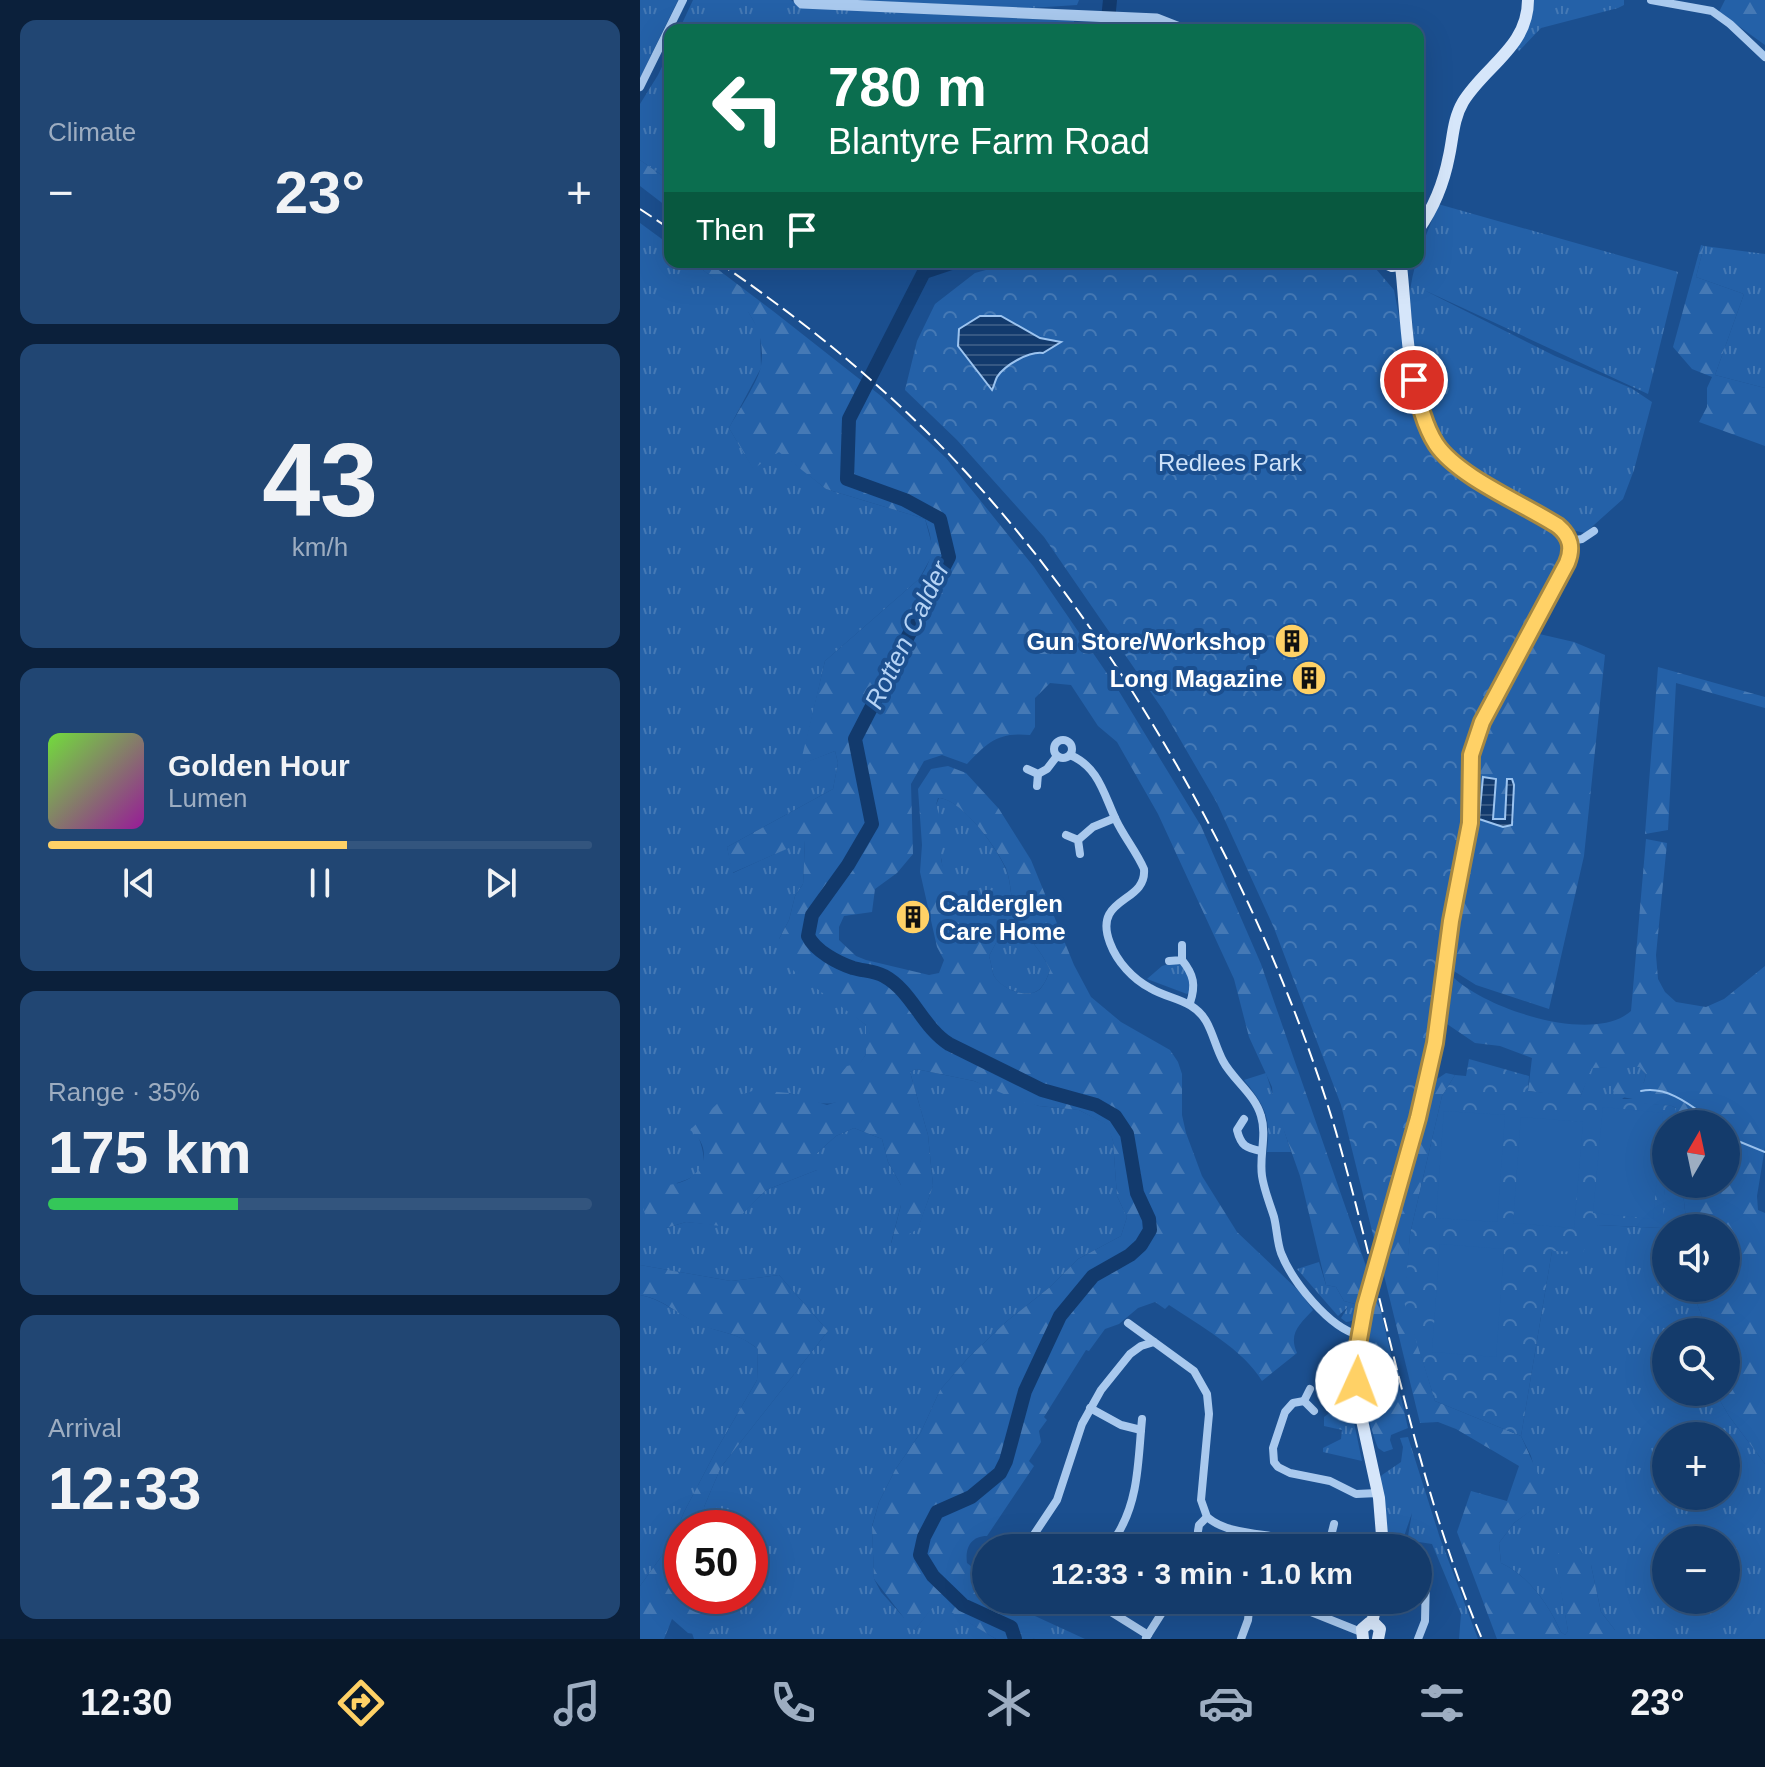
<!DOCTYPE html>
<html lang="en">
<head>
<meta charset="utf-8">
<style>
	:root { --surface:#143b6b; --page:#214673; --text:#f1f3f6; --muted:#9dadc1; --line:#33557e; --accent:#ffd166 }
	body { margin:0; font-family:Arial,sans-serif; background:var(--page); color:var(--text); height:100vh; display:flex; flex-direction:column; font-size:30px; white-space:nowrap }
	* { box-sizing:border-box; margin:0 }
	p { font-size:26px; color:var(--muted) }
	.icon { flex:none; width:44px; height:44px; fill:none; stroke:currentColor; stroke-width:2; stroke-linecap:round; stroke-linejoin:round }
	.map { position:relative; flex:1; overflow:hidden }
	.drawer { display:flex; flex-direction:column; gap:20px; padding:20px; background:#0b203b; width:640px }
	.drawer>* { flex:none }
	.top-card { position:absolute; left:24px; top:24px; width:760px; height:244px; border-radius:16px; box-shadow:0 8px 32px #0002,0 0 0 2px var(--line); background:#0b6e4f; color:#fff; overflow:hidden }
	.needle { width:52px; rotate:9deg }
	.buttons { position:absolute; left:1012px; top:1110px; display:grid; gap:16px }
	.buttons a { display:grid; place-items:center; width:88px; height:88px; border-radius:50%; background:var(--surface); box-shadow:0 8px 32px #0002,0 0 0 2px var(--line); font-size:40px }
	.speed { position:absolute; left:24px; top:1510px; display:flex; gap:16px; font-size:40px; font-weight:700; text-align:center }
	.speed>* { display:grid; place-content:center; width:104px; height:104px; border-radius:50%; background:var(--surface); box-shadow:0 8px 32px #0002,0 0 0 2px var(--line); line-height:1 }
	.speed .limit { border:12px solid #d22; background:#fff; color:#111 }
	.pin { position:absolute; display:grid; place-items:center; width:68px; height:68px; color:#fff; margin:-34px; border:4px solid #fff; border-radius:50%; box-shadow:0 2px 8px #0007 }
	.me { position:absolute; width:88px; margin:-44px; rotate:2deg; stroke-linejoin:round; filter:drop-shadow(0 0 6px #0008) }
	.turn { display:flex; align-items:center; gap:28px; height:168px; padding:0 32px; font-size:36px }
	.turn .icon { width:104px; height:104px; stroke-width:2.5 }
	.turn b { display:block; font-size:56px; line-height:68px }
	.then { display:flex; align-items:center; height:76px; padding:0 32px; background:#0003; gap:16px; font-size:30px }
	.big { font-size:60px; font-weight:700; line-height:1.1 }
	.drawer .tile { flex:1; display:flex; flex-direction:column; justify-content:center; gap:12px; min-width:0; padding:0 28px; border-radius:16px; background:var(--page) }
	.drawer .dial { align-items:center; gap:0 }
	.dial b { font-size:104px; line-height:1 }
	.song { display:flex; align-items:center; gap:24px }
	.cover { width:96px; height:96px; border-radius:12px; background:linear-gradient(135deg,hsl(100 70% 55%),hsl(300 70% 35%)) }
	.played { height:8px; border-radius:4px; background:linear-gradient(90deg,var(--accent) 55%,var(--line) 55%) }
	.keys { display:flex; justify-content:space-around; direction:ltr }
	.heat { display:flex; justify-content:space-between; align-items:center; font-size:44px; direction:ltr }
	.charge { height:12px; border-radius:6px; background:linear-gradient(90deg,#34c759 35%,var(--line) 0) }
	.trip { position:absolute; left:332px; top:1534px; width:460px; height:80px; border-radius:40px; background:var(--surface); box-shadow:0 8px 32px #0002,0 0 0 2px var(--line); font-weight:700; line-height:80px; text-align:center }
	.dock { display:flex; height:128px; justify-content:space-around; align-items:center; background:#08182b; color:var(--muted) }
	.dock .icon { width:56px; height:56px }
	.dock .current { color:var(--accent) }
	.dock b { font-size:36px; color:var(--text) }
	main { display:flex; flex:1; min-height:0 }
	.map>svg:first-child { display:block }
</style>
</head>
<body>
<main>
<section class="drawer">
<div class="tile"><p>Climate</p>
<div class="heat"><a>−</a><b class="big">23°</b><a>+</a></div>
</div>
<div class="tile dial"><b>43</b><p>km/h</p></div>
<div class="tile">
<div class="song"><i class="cover"></i><div><b>Golden Hour</b><p>Lumen</p></div></div>
<div class="played"></div>
<div class="keys"><svg class="icon" aria-label="previous" viewBox="0 0 24 24"><path d="M18 5L8 12l10 7zM5 5v14"/></svg><svg class="icon" aria-label="pause" viewBox="0 0 24 24"><path d="M8 5v14M16 5v14"/></svg><svg class="icon" aria-label="next" viewBox="0 0 24 24"><path d="M6 5l10 7-10 7zM19 5v14"/></svg></div>
</div>
<div class="tile"><p>Range · 35%</p><b class="big">175 km</b><div class="charge"></div></div>
<div class="tile"><p>Arrival</p><b class="big">12:33</b></div>
</section>
<div class="map">
<svg width="1125" height="1639" viewBox="0 0 1125 1639">
	<defs>
		<pattern id="grass-tufts" width="24" height="20" patternUnits="userSpaceOnUse" patternTransform="scale(2)"><rect width="24" height="20" fill="#2461a8"/><path d="M3 7l-1-3M5 7V3M7 7l1-3M15 17l-1-3M17 17v-4M19 17l1-3" fill="none" stroke="#4579b5"/></pattern>
		<pattern id="forest-firs" width="22" height="20" patternUnits="userSpaceOnUse" patternTransform="scale(2)"><rect width="22" height="20" fill="#2461a8"/><path d="M5 1l3.5 6h-7zM16 11l3.5 6h-7z" fill="#4579b5"/></pattern>
		<pattern id="park-crowns" width="20" height="18" patternUnits="userSpaceOnUse" patternTransform="scale(2)"><rect width="20" height="18" fill="#2461a8"/><path d="M2 6a3 3 0 1 1 6 0M12 15a3 3 0 1 1 6 0" fill="none" stroke="#4579b5"/></pattern>
		<pattern id="water-rules" width="6" height="5" patternUnits="userSpaceOnUse" patternTransform="scale(2)"><rect width="6" height="5" fill="#123a6d"/><path d="M0 2.5h6" fill="none" stroke="#365883"/></pattern>
	</defs>
	<rect width="100%" height="100%" fill="#1b4f8f"/>
	<g fill="url(#grass-tufts)" fill-rule="evenodd">
		<path d="M0,0H38L0,78Z"/>
		<path d="M53,0H151L160,7L434,21L435,30H39Z"/>
		<path d="M209,0H439L437,5L390,8Z"/>
		<path d="M891,0H984V5L978,8L901,28L879,51L876,47Z"/>
		<path d="M30,50V181L0,160V104L18,75Z"/>
		<path d="M798,204L1038,272L1008,394L784,290L915,356L991,388L1012,402L994,470L983,499L945,533L936,531L826,467C783,437 776,377 773,328C772,315 768,299 771,285C775,258 789,230 798,204Z"/>
		<path d="M0,223L30,245V262H52L90,290L102,301L120,332L121,368L89,428L113,468L139,451L186,489L285,519L294,552L279,579L185,661L161,764L195,751L198,763L193,789L87,847L93,873L165,840L163,884L155,896L149,920L139,939L196,1001L226,1025V1054L197,1102C180,1107 165,1099 149,1093L58,1136C68,1161 66,1175 37,1183L26,1228L46,1222L90,1226L126,1190L177,1170V1153L196,1136L214,1128L242,1139L248,1162L261,1185V1205L251,1243L278,1228L293,1186L288,1135L270,1072L276,1069L334,1081L399,1106L439,1110L468,1125L473,1141L477,1196L487,1217L481,1236L438,1259L410,1287L367,1321L328,1358L300,1390L281,1432L255,1470L239,1502L232,1526L234,1579L241,1592L275,1630L296,1602L356,1639H54L51,1630L65,1616L64,1596H110V1528H65L64,1507L81,1467L188,1331L139,1275L91,1281L0,1265Z"/>
		<path d="M1064,246L1125,254V388L1075,375L1104,294L1056,277Z"/>
		<path d="M299,798C322,799 357,848 366,869C372,884 370,903 377,918C385,936 401,949 410,970C407,978 403,989 395,992C382,997 361,988 354,976C352,971 351,962 349,956L358,939L353,929C344,929 335,930 328,925C301,904 299,837 296,805Z"/>
		<path d="M532,963L542,965L549,977V992L547,994L507,979L522,966Z"/>
		<path d="M985,1066L999,1067L1006,1074L1004,1082L982,1099H1002L1032,1106L1036,1108V1124H1030L1031,1106L940,1098L951,1068Z"/>
		<path d="M626,1073L651,1152H627C631,1118 626,1107 604,1080Z"/>
		<path d="M1026,1174V1184H1042L1047,1228H1026V1288H1051L1068,1332H1026V1392H1075L1089,1416L1125,1464V1639H975V1630L961,1612L951,1565L916,1559L928,1631L925,1635L921,1632C909,1605 889,1576 861,1563L859,1543L874,1523L903,1501L891,1456L881,1436L912,1251L958,1225L1021,1228ZM1026,1436H1086V1496H1026ZM1026,1540H1086V1600H1026Z"/>
		<path d="M679,1262L686,1285L696,1287L704,1301L719,1305C716,1315 717,1321 706,1322L701,1318L708,1307L698,1316L657,1269Z"/>
		<path d="M0,1295C22,1299 38,1314 58,1323C83,1335 94,1330 118,1349L117,1380L77,1449L44,1512L31,1543L0,1586Z"/>
		<path d="M710,1373L712,1413L722,1461L683,1452V1448L701,1439L702,1430L684,1426V1417L700,1405L689,1383Z"/>
		<path d="M768,1437L800,1538L838,1639H819L821,1614L792,1544L779,1542L772,1548H766L772,1513L760,1548H747L740,1479L742,1475L761,1462L763,1447L760,1438Z"/>
		<path d="M363,1600H372L395,1616L445,1639H395L380,1635L363,1617L368,1613Z"/>
	</g>
	<g fill="url(#forest-firs)" fill-rule="evenodd">
		<path d="M1085,0H1125V45L1079,12Z"/>
		<path d="M0,160L30,181V209L0,186Z"/>
		<path d="M1061,245L1064,246L1056,277L1104,294L1075,375L1125,388V446L1059,422L1067,407V388L1072,377L1052,369L1033,347Z"/>
		<path d="M52,262H68L133,311L241,396L306,458L394,567L477,688L561,826L621,964L728,1272L719,1305L704,1301L696,1287L686,1285L660,1176L633,1100L632,1087L609,1037L594,979L518,814L477,742L458,726L431,685L410,683L395,698V727L390,735C358,732 348,742 327,764L302,755L284,761L271,784L273,854L257,873L235,889L232,912L204,916L199,927V940L216,956L226,960L289,975L299,973L304,960L297,947L280,872L282,845L278,789L291,769L308,766L326,773L359,809L391,860L434,965L451,997L481,1022L530,1050L538,1062L542,1074V1115L546,1133L562,1176L597,1232L660,1292L673,1310C660,1324 648,1333 657,1353L622,1381C604,1350 559,1325 529,1305L525,1309L515,1302L498,1308L479,1324L465,1329L449,1351L446,1350L404,1417L407,1420L399,1431L401,1442L389,1461L394,1466L347,1536C330,1536 325,1549 327,1563L346,1578V1600H363L368,1613L363,1617L373,1622L375,1631L395,1639H356L296,1603L275,1630L265,1627L264,1618L234,1579L232,1527L239,1502L255,1470L281,1432L300,1390L328,1358L367,1321L410,1287L438,1259L481,1236L487,1217L477,1196L473,1141L467,1125L439,1110L399,1106L380,1101L334,1081L276,1069L270,1072L288,1135L293,1186L278,1229L251,1244L261,1205V1185L248,1162L242,1139L214,1128L196,1136L177,1153V1170L126,1190L90,1227L46,1222L26,1228L9,1222L3,1208L12,1187C24,1185 40,1185 50,1178C69,1165 68,1143 50,1130L78,1103L115,1090L149,1093L187,1105L196,1102L193,1083L207,1066L220,1063L226,1054V1025L157,974L140,957L139,939L149,920L155,896L163,884L165,841L92,873L87,847L193,789L198,763L195,751L160,765L185,661L279,579C295,557 294,543 285,519L186,489L139,452L113,469L89,428C97,413 119,380 121,366C129,316 87,288 52,262ZM298,798C321,798 357,848 366,868C372,884 370,903 377,917C385,936 401,949 410,970C408,976 405,983 401,988C389,1001 362,989 354,976C352,971 351,962 349,956L358,939L353,929H340L328,925L315,908L301,860L300,817L296,805Z"/>
		<path d="M895,633L934,642L965,655L944,856L909,1009L836,985L809,968L838,741ZM844,777L856,779L853,819L865,820L867,779L873,802L874,821L852,824L847,822Z"/>
		<path d="M1018,667L1125,697V708L1036,683L1028,830L1005,834Z"/>
		<path d="M1006,839L1027,843L1016,955L1018,979L1025,992L1036,1002L1066,1007L1084,999L1125,966V1147L1117,1196L1118,1210L1125,1213V1464L1089,1416L1075,1392H1086V1332H1068L1051,1288H1086V1228H1047L1042,1184H1086V1124H1036V1108L1032,1106L976,1096L972,1088L974,1081L982,1078L997,1086L1004,1082L1006,1074L999,1067L952,1068L940,1098L888,1091L892,1058L860,1046L835,1043L807,1024L814,978C847,1009 953,1045 991,1011Z"/>
		<path d="M806,1073L815,1075L802,1096L770,1234L765,1302L795,1401L881,1436L904,1487L903,1502L874,1523L859,1543L861,1563C889,1576 909,1605 921,1632L925,1635L928,1631L915,1558L928,1541L935,1542L951,1565L961,1612L975,1630V1639H857L817,1532L831,1491L867,1501L879,1466L816,1429L798,1422L780,1423L742,1267L794,1081Z"/>
		<path d="M0,1265L91,1281L139,1275L188,1331L81,1467L64,1507L65,1528H42V1596H64L65,1616L79,1639H62L59,1635L48,1633L32,1619L24,1639H0V1586L31,1543L44,1512L77,1449L117,1380L118,1349C95,1331 82,1334 58,1324C38,1314 23,1299 0,1295Z"/>
		<path d="M736,1290L768,1428L751,1435L750,1440L753,1449L744,1452L738,1448C730,1428 716,1378 728,1361L722,1351Z"/>
	</g>
	<g fill="url(#park-crowns)">
		<path d="M375,262H730L754,290L768,364L793,448L801,460L917,531L924,542L925,555L839,720L781,1087L741,1230L734,1239L701,1105L634,928L577,803L523,710L404,537L317,440L265,390L277,341L295,304L335,273Z"/>
		<path d="M829,1059L889,1076L888,1091L1032,1106L1030,1124H1026V1174L1022,1228L958,1225L943,1252L912,1251L881,1436L795,1401L764,1302L770,1234L802,1096L815,1075L826,1076Z"/>
	</g>
	<g fill="#2461a8">
		<path d="M963,1107L1023,1113L1013,1219L953,1213Z"/>
		<path d="M804,1111L865,1115L857,1222L796,1218Z"/>
		<path d="M881,1117L943,1122L934,1228L873,1223Z"/>
		<path d="M800,1244L864,1249L856,1357L792,1352Z"/>
	</g>
	<g fill="url(#water-rules)" stroke="#9cc4f0" stroke-width="2">
		<path d="M340,316H361L400,338L421,342L403,353C389,351 365,365 357,377C355,381 354,386 352,390L318,346L319,329Z"/>
		<path d="M843,777L856,779L853,819H865L867,779H872L874,785L872,825L863,827L839,819Z"/>
	</g>
	<g fill="none" stroke-linecap="round" stroke-linejoin="round">
		<g stroke="#9cc4f0" stroke-width="2">
			<path d="M1001,1091C1029,1085 1054,1108 1077,1124"/>
			<path d="M1086,1132L1093,1139L1125,1152"/>
		</g>
		<g stroke="#123a6d" stroke-width="14">
			<path d="M467,30L470,0"/>
			<path d="M314,262L284,272L209,419L207,479L265,500L300,519L309,557L215,739L232,824L208,865L172,915L168,936C175,951 198,963 213,968C224,971 234,971 244,976C272,991 282,1027 309,1044L402,1090L456,1105L475,1116L487,1134L497,1193L509,1219L510,1230L501,1245L490,1255L453,1276L420,1316L385,1391L366,1461L360,1473L331,1497L297,1512L284,1537L280,1555L293,1576L323,1605L371,1627L375,1639"/>
		</g>
		<g stroke="#a9c9ee" stroke-width="8">
			<path d="M1011,0L1072,11L1090,24L1125,57"/>
			<path d="M0,87L43,0"/>
			<path d="M930,541L942,539L954,531"/>
			<circle cx="423" cy="749" r="9"/>
			<path d="M430,755C459,767 464,795 476,820C484,837 496,851 504,869C507,904 452,896 470,943C477,962 493,979 510,988C530,1000 553,999 566,1021C573,1033 576,1048 583,1061C593,1080 615,1094 621,1116C627,1135 619,1156 622,1176C624,1190 630,1204 634,1217C637,1229 637,1242 641,1253C652,1281 689,1328 719,1335"/>
			<path d="M387,769L398,774L407,769L417,756"/>
			<path d="M397,786L398,774"/>
			<path d="M426,835L438,840L440,854"/>
			<path d="M438,840L453,827L475,818"/>
			<path d="M542,960C554,975 556,985 550,1003"/>
			<path d="M529,961L542,960V945"/>
			<path d="M604,1119L597,1130C601,1146 606,1148 621,1151"/>
			<path d="M488,1323L554,1371L567,1394L569,1414L561,1500L567,1517C594,1540 642,1530 675,1548"/>
			<path d="M670,1389L664,1401L674,1411"/>
			<path d="M664,1401L653,1403L645,1412L633,1448L634,1462L638,1467L650,1473L690,1481L716,1494L738,1493"/>
			<path d="M450,1408L481,1425L501,1430"/>
			<path d="M558,1531L559,1525L567,1517"/>
			<path d="M477,1535C499,1500 498,1460 502,1419"/>
			<path d="M385,1548L417,1500L442,1424L461,1390L490,1354L501,1346L514,1342"/>
			<path d="M688,1548L694,1524"/>
			<path d="M452,1600L508,1635"/>
			<path d="M612,1600L666,1610L721,1632"/>
			<path d="M506,1638L530,1600"/>
			<path d="M601,1639L608,1620L610,1600"/>
			<path d="M778,1639L785,1621L786,1575"/>
		</g>
		<path stroke="#a9c9ee" stroke-width="11" d="M159,0L162,3L517,19L545,30"/>
		<g stroke="#d6e6fa" stroke-width="12">
			<path d="M778,230C793,209 804,182 809,156C813,138 813,119 823,102C845,66 888,47 888,0"/>
			<path d="M743,262L752,266L766,264"/>
			<path d="M743,1548L739,1498L718,1402V1345L725,1306L778,1118L793,1050L811,921L830,823L831,755L842,722L927,563C933,548 931,537 918,526C884,504 845,488 813,463C765,424 768,323 761,266"/>
			<path d="M732,1623L737,1600"/>
			<path d="M723,1639L722,1629L729,1623L735,1624L740,1629L738,1639"/>
		</g>
		<g stroke="#fff" stroke-width="2" stroke-dasharray="14 6" stroke-linecap="butt">
			<path d="M0,209L30,229"/>
			<path d="M78,262C151,312 222,368 286,431C468,610 623,887 696,1132C745,1301 773,1476 842,1639"/>
		</g>
	</g>
	<g fill="none" stroke-linecap="round" stroke-linejoin="round">
		<g stroke="#a68842" stroke-width="20">
			<path id="route" d="M717,1382L718,1345L725,1306L778,1118L795,1043L811,921L830,823L831,755L842,722L927,563C933,548 931,537 918,526C884,504 818,477 796,444C784,425 779,402 774,380"/>
		</g>
		<use href="#route" stroke="#ffd166" stroke-width="14"/>
	</g>
	<defs>
		<g id="building-disc" transform="scale(1.8)"><circle r="9.5" fill="#ffd166" stroke="#1b4f8f"/><path d="M-4-6H4V6H1V3H-1V6H-4ZM-2.5-4.3h1.7v1.8h-1.7ZM.8-4.3h1.7v1.8H.8ZM-2.5-1h1.7V.8h-1.7ZM.8-1h1.7V.8H.8Z" fill="#111"/></g>
	</defs>
	<g fill-rule="evenodd">
		<use href="#building-disc" x="652" y="641"/>
		<use href="#building-disc" x="669" y="678"/>
		<use href="#building-disc" x="273" y="917"/>
	</g>
	<g text-anchor="middle" dominant-baseline="central" stroke-width="8" stroke-linejoin="round" paint-order="stroke">
		<g font-size="24" fill="#cfe3fa" stroke="#1b4f8f">
			<text x="590" y="462">Redlees Park</text>
		</g>
		<g font-size="24" font-weight="bold" fill="#fff" stroke="#1b4f8f" text-anchor="end">
			<text x="626" y="641">Gun Store/Workshop</text>
			<text x="643" y="678">Long Magazine</text>
			<text x="299" y="903" text-anchor="start">Calderglen<tspan x="299" dy="28">Care Home</tspan></text>
		</g>
		<g font-size="26" font-style="italic" fill="#b5d3f5" stroke="#1b4f8f">
			<text transform="translate(267 635) rotate(-64)">Rotten Calder</text>
		</g>
	</g>
</svg>
<div class="buttons">
<a><svg class="needle" viewBox="-14 -14 28 28"><path d="M0-13l5 13h-10z" fill="#e53935"/><path d="M0 13l5-13h-10z" fill="#9dadc1"/></svg></a>
<a><svg class="icon" aria-label="sound" viewBox="0 0 24 24"><path d="M4 9h4l5-4v14l-5-4H4zM17 9q2 3 0 6"/></svg></a>
<a><svg class="icon" aria-label="search" viewBox="0 0 24 24"><circle cx="10" cy="10" r="6"/><path d="M15 15l6 6"/></svg></a>
<a>+</a>
<a>−</a>
</div>
<div class="speed"><div class="limit">50</div></div>
<div class="pin" style="left:774px;top:380px;background:#d93025"><svg class="icon" aria-label="arrive" viewBox="0 0 24 24"><path d="M6 21V4h12l-3 4 3 4H6"/></svg></div>
<svg class="me" style="left:717px;top:1382px" viewBox="-20 -20 40 40"><circle r="19" fill="#fff"/><path d="M0-13L10 11 0 6-10 11z" fill="#ffd166"/></svg>
<div class="trip">12:33 · 3 min · 1.0 km</div>
<div class="top-card">
<div class="turn"><svg class="icon" aria-label="left" viewBox="0 0 24 24"><path d="M17 20v-9H6M10 6l-5 5 5 5"/></svg><div><b>780 m</b>Blantyre Farm Road</div></div>
<div class="then">Then<svg class="icon" aria-label="arrive" viewBox="0 0 24 24"><path d="M6 21V4h12l-3 4 3 4H6"/></svg></div>
</div>
</div>
</main>
<nav class="dock">
<b>12:30</b>
<svg class="icon current" aria-label="directions" viewBox="0 0 24 24"><path d="M12 3l9 9-9 9-9-9zM9 14v-3h6M13 9l2 2-2 2"/></svg>
<svg class="icon" aria-label="music" viewBox="0 0 24 24"><path d="M9 18V5l10-2v13"/><circle cx="6" cy="18" r="3"/><circle cx="16" cy="16" r="3"/></svg>
<svg class="icon" aria-label="phone" viewBox="0 0 24 24"><path d="M5 4h4l2 5-3 2q2 4 5 5l2-3 5 2v4C11 20 4 13 5 4z"/></svg>
<svg class="icon" aria-label="climate" viewBox="0 0 24 24"><path d="M12 3v18M4 7l16 10M4 17L20 7"/></svg>
<svg class="icon" aria-label="car" viewBox="0 0 24 24"><path d="M5 17H2v-5l4-1 3-4h7l3 4 3 1v5h-3M9 17h6M6 11h13"/><circle cx="7" cy="17" r="2"/><circle cx="17" cy="17" r="2"/></svg>
<svg class="icon" aria-label="filters" viewBox="0 0 24 24"><path d="M4 7h16M4 17h16"/><circle cx="9" cy="7" r="2"/><circle cx="15" cy="17" r="2"/></svg>
<b>23°</b>
</nav>
</body>
</html>
